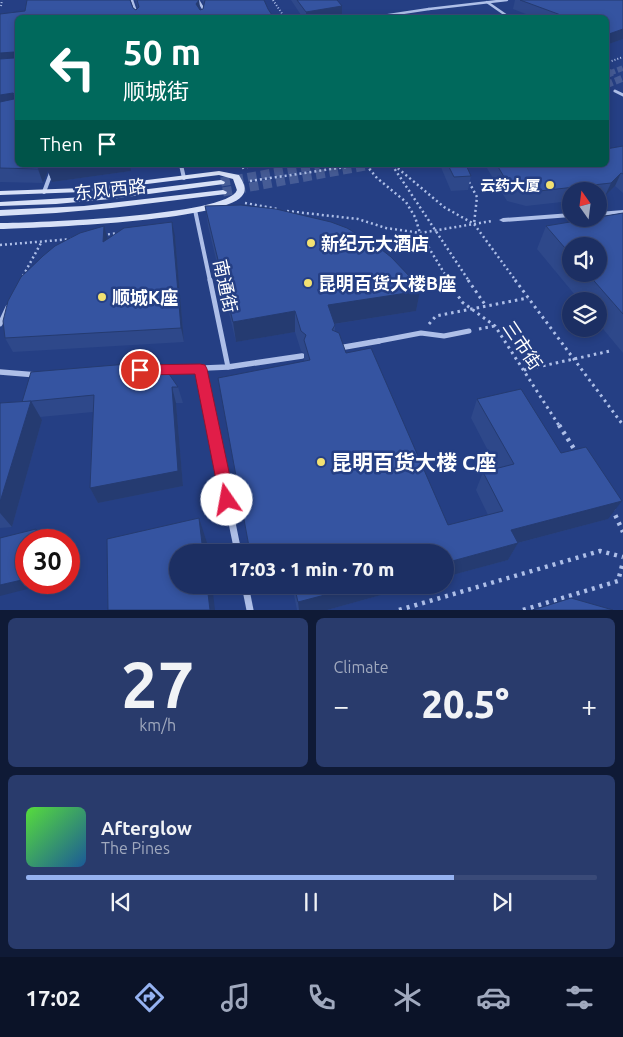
<!DOCTYPE html>
<html lang="en">
<head>
<meta charset="utf-8">
<style>
	:root { --surface:#1c2f63; --page:#293b6c; --text:#f1f3f6; --muted:#a0a9be; --line:#3a4a78; --accent:#95b2f1 }
	body { margin:0; font-family:Ubuntu,"Noto Sans SC",sans-serif; background:var(--page); color:var(--text); height:100vh; display:flex; flex-direction:column; font-size:19px; white-space:nowrap }
	* { box-sizing:border-box; margin:0 }
	p { font-size:16px; color:var(--muted) }
	.icon { flex:none; width:28px; height:28px; fill:none; stroke:currentColor; stroke-width:2; stroke-linecap:round; stroke-linejoin:round }
	.map { position:relative; height:610px; overflow:hidden }
	.details { display:flex; flex-direction:column; gap:8px; padding:8px; background:#0f1a36; flex:1 }
	.details>* { flex:none }
	.banner { position:absolute; left:15px; top:15px; width:594px; height:152px; border-radius:8px; box-shadow:0 2px 8px #0003,0 0 0 1px var(--line); background:#00695c; color:#fff; overflow:hidden }
	.needle { width:32px; rotate:346deg }
	.buttons { position:absolute; left:562px; top:182px; display:grid; gap:10px }
	.buttons a { display:grid; place-items:center; width:45px; height:45px; border-radius:50%; background:var(--surface); box-shadow:0 2px 8px #0003,0 0 0 1px var(--line); font-size:25px }
	.speed { position:absolute; left:15px; top:529px; display:flex; gap:10px; font-size:25px; font-weight:700; text-align:center }
	.speed>* { display:grid; place-content:center; width:65px; height:65px; border-radius:50%; background:var(--surface); box-shadow:0 2px 8px #0003,0 0 0 1px var(--line); line-height:1 }
	.speed .limit { border:8px solid #d22; background:#fff; color:#111 }
	.pin { position:absolute; display:grid; place-items:center; width:42px; height:42px; color:#fff; margin:-21px; border:2px solid #fff; border-radius:50%; box-shadow:0 1px 5px #0007 }
	.me { position:absolute; width:55px; margin:-28px; rotate:348deg; stroke-linejoin:round; filter:drop-shadow(0 0 4px #0008) }
	.turn { display:flex; align-items:center; gap:18px; height:105px; padding:0 25px; font-size:22px }
	.turn .icon { width:65px; height:65px; stroke-width:2.5 }
	.turn b { display:block; font-size:35px; line-height:42px }
	.then { display:flex; align-items:center; height:48px; padding:0 25px; background:#0003; gap:10px; font-size:19px }
	.big { font-size:38px; font-weight:800; line-height:1.1 }
	.details .widget { flex:1; display:flex; flex-direction:column; justify-content:center; gap:8px; min-width:0; padding:0 18px; border-radius:8px; background:var(--page) }
	.details .dial { align-items:center; gap:0 }
	.dial b { font-size:65px; line-height:1 }
	.song { display:flex; align-items:center; gap:15px }
	.cover { width:60px; height:60px; border-radius:8px; background:linear-gradient(135deg,hsl(110 70% 55%),hsl(210 70% 35%)) }
	.played { height:5px; border-radius:2px; background:linear-gradient(90deg,var(--accent) 75%,var(--line) 75%) }
	.keys { display:flex; justify-content:space-around; direction:ltr }
	.heat { display:flex; justify-content:space-between; align-items:center; font-size:28px; direction:ltr }
	.details .tiles { flex:1; display:grid; gap:8px; grid-template-columns:1fr 1fr }
	.widget:last-child { grid-column:span 2 }
	.trip { position:absolute; left:169px; top:544px; width:285px; height:50px; border-radius:25px; background:var(--surface); box-shadow:0 2px 8px #0003,0 0 0 1px var(--line); font-weight:800; line-height:50px; text-align:center }
	.tabs { display:flex; height:80px; justify-content:space-around; align-items:center; background:#0b1328; color:var(--muted) }
	.tabs .icon { width:35px; height:35px }
	.tabs .current { color:var(--accent) }
	.tabs b { font-size:22px; color:var(--text) }
	.map>svg:first-child { display:block }
</style>
</head>
<body>
<div class="map">
<svg width="623" height="610" viewBox="0 0 623 610">
	<rect width="100%" height="100%" fill="#253f84"/>
	<g fill="none" stroke-linecap="round" stroke-linejoin="round">
		<path stroke="#465c96" stroke-width="5.5" stroke-dasharray="5.5 2.5" stroke-linecap="butt" d="M610,73L623,68"/>
		<g stroke="#465c96" stroke-width="7" stroke-dasharray="7 3" stroke-linecap="butt">
			<path d="M606,75L613,72"/>
			<path d="M606,85L623,78"/>
		</g>
		<g stroke="#465c96" stroke-width="9" stroke-dasharray="9 4.5" stroke-linecap="butt">
			<path d="M221,182L319,165"/>
			<path d="M223,192L371,165"/>
		</g>
		<g stroke="#aebfe8" stroke-width="2" stroke-dasharray="1 2" stroke-linecap="butt">
			<path d="M273,0L285,18"/>
			<path d="M1,6L2,0"/>
			<path d="M606,63L623,57"/>
		</g>
		<g stroke="#aebfe8" stroke-width="2.5" stroke-dasharray="2 3" stroke-linecap="butt">
			<path d="M366,165L377,178L406,202L415,217L420,233L449,281"/>
			<path d="M392,165L469,281"/>
			<path d="M394,165L444,207L474,224L516,281"/>
			<path d="M242,168L256,165"/>
			<path d="M250,181L359,165"/>
			<path d="M469,182L477,197L474,224"/>
			<path d="M245,203L278,209"/>
			<path d="M287,211L358,219L386,228L420,233L492,221"/>
			<path d="M103,235L119,233"/>
			<path d="M0,245L72,239"/>
			<path d="M23,276L41,243"/>
		</g>
		<g stroke="#aebfe8" stroke-width="3" stroke-dasharray="2.5 4" stroke-linecap="butt">
			<path d="M448,280L462,302L495,326L560,427"/>
			<path d="M468,280L486,306"/>
			<path d="M515,280L623,425"/>
			<path d="M429,324L436,316L528,298"/>
			<path d="M479,329L495,326"/>
			<path d="M524,370L610,351"/>
		</g>
		<g stroke="#aebfe8" stroke-width="4.5" stroke-dasharray="3 5" stroke-linecap="butt">
			<path d="M559,425L576,452"/>
			<path d="M612,508L623,532"/>
			<path d="M399,610L600,551L623,557"/>
			<path d="M523,610L618,581L623,562"/>
		</g>
		<g stroke="#aebfe8" stroke-width="2.5">
			<path d="M132,0L138,18"/>
			<path d="M198,0L204,10L201,15L202,18"/>
			<path d="M369,18L429,9"/>
		</g>
		<path stroke="#aebfe8" stroke-width="3" d="M615,91L623,95"/>
		<g stroke="#aebfe8" stroke-width="4">
			<path d="M181,165L184,178"/>
			<path d="M44,192L54,165"/>
			<path d="M195,210L210,281"/>
		</g>
		<g stroke="#aebfe8" stroke-width="5">
			<path d="M210,280L228,367"/>
			<path d="M0,324L8,307"/>
			<path d="M379,341L421,333L444,336L469,331"/>
		</g>
		<g stroke="#aebfe8" stroke-width="2.5">
			<path d="M487,2L510,18"/>
			<path d="M429,9L507,0"/>
		</g>
		<g stroke="#aebfe8" stroke-width="5.5">
			<path d="M339,348L379,341"/>
			<path d="M201,369L213,427"/>
			<path d="M158,370L228,367L302,356"/>
			<path d="M0,372L37,375"/>
		</g>
		<g stroke="#aebfe8" stroke-width="7">
			<path d="M212,425L238,552"/>
			<path d="M245,585L250,610"/>
		</g>
		<g fill="#aebfe8" fill-rule="evenodd">
			<path d="M623,210V214L599,216V212Z"/>
			<path d="M571,213V217L503,222L499,220L503,218Z"/>
		</g>
		<g fill="#d8e1f7" fill-rule="evenodd">
			<path d="M219,171L239,175C243,182 248,189 242,196C223,221 37,228 0,229V223C32,223 228,216 237,190L233,179L219,175L83,192L0,195V191L83,188Z"/>
			<path d="M221,180L225,182L224,184L111,199L56,204L0,206V202L84,197Z"/>
			<path d="M223,190L227,192L226,194L112,208L56,213L0,216V210L84,206Z"/>
		</g>
	</g>
	<g fill="#2e488a" fill-rule="evenodd">
		<path d="M135,0H199L200,10L203,9L204,5L202,0H264L268,9L18,18V165L131,171L52,182L48,171L43,183L0,182V14L133,8L136,10L138,8Z"/>
		<path d="M291,0H337L342,16L335,18H303Z"/>
		<path d="M515,0H623V39L606,45V18H536L513,9Z"/>
		<path d="M623,146V193L615,186L605,196L599,197V191H571V201L526,206L507,201L485,165H606Z"/>
		<path d="M440,165H466L471,176L468,190L451,191Z"/>
		<path d="M205,206L420,291L416,311L335,324V332L346,353L448,525L488,515L476,490L483,472L497,468L471,418L477,399L561,453L608,519L518,543L508,560L445,577V552H250L304,361V353L301,351L295,332L236,342L208,226Z"/>
		<path d="M623,213V353L599,324V301H580L537,249L546,226ZM571,246L599,274H571Z"/>
		<path d="M104,226L107,239L175,236L184,342L13,352L5,338Z"/>
		<path d="M178,387L183,403H176L183,486L98,503L90,488L93,412L40,417L42,420L12,527L0,528V403Z"/>
		<path d="M292,585H417L327,610H297Z"/>
	</g>
	<g fill="#253b71">
		<path d="M199,0L200,10L198,15L196,4Z"/>
		<path d="M342,6V16L335,18H306V12Z"/>
		<path d="M623,29V39L606,45V35Z"/>
		<path d="M14,52L18,62L0,66V53Z"/>
		<path d="M13,93L18,104L0,109V95Z"/>
		<path d="M38,165H130L131,171L52,182L48,171L43,183L38,169Z"/>
		<path d="M621,173L615,186L605,196L611,183Z"/>
		<path d="M172,222L175,236L184,342L181,328Z"/>
		<path d="M104,226L108,240L103,242Z"/>
		<path d="M420,291L416,311L327,325L328,305Z"/>
		<path d="M295,311V332L236,342L233,322Z"/>
		<path d="M172,387L176,403L183,486L98,503L90,488Z"/>
		<path d="M31,401L42,420L12,527L0,513V502Z"/>
		<path d="M622,501L608,519L502,547L511,530Z"/>
		<path d="M199,518L207,543L208,552H203Z"/>
		<path d="M36,529L43,539V540H35Z"/>
		<path d="M518,543L508,560L445,577V563Z"/>
		<path d="M286,548V552H269Z"/>
		<path d="M26,579V582H40L39,586L0,596V585Z"/>
		<path d="M207,585H212L215,610H210Z"/>
		<path d="M363,585H417L327,610H299L298,602Z"/>
	</g>
	<g fill="#3554a1" stroke="#253b71">
		<path d="M27,0H130L133,8L136,10L139,7L137,0H199L196,4L200,10L203,9L205,0H264L268,9L274,18H18V165H40L38,169L0,168V102L14,99L17,96L13,93L0,95V59L14,58L17,55L14,52L0,53V14L25,11Z"/>
		<path d="M297,0H337L342,6L306,12Z"/>
		<path d="M520,0H623V29L606,35V18H569Z"/>
		<path d="M623,146V174L621,173L611,183L530,192L510,187L497,165H606V149Z"/>
		<path d="M448,165H466L471,176L454,177Z"/>
		<path d="M241,205L276,209L331,222L347,228L377,246L391,257L412,279L420,291L328,305L335,325L332,330L339,333L346,353L371,348L448,525L503,511L483,472L514,464L477,399L521,389L561,453L586,447L622,501L511,530L518,543L445,563V552H287L286,548L269,552H250L218,378L310,360L304,340L306,335L301,331L295,311L233,322L205,206Z"/>
		<path d="M623,213V314L588,274H599V246H571V255L546,226L588,219H599V217Z"/>
		<path d="M172,222L181,328L5,338L3,321L8,301L21,277L43,256L55,246L80,233L104,226L103,242L124,228Z"/>
		<path d="M152,362L169,374L178,387H172L178,471L90,488L94,395L22,402L31,372Z"/>
		<path d="M31,401L0,502V403Z"/>
		<path d="M199,518L203,552H178V585H207L210,610H108L107,539Z"/>
		<path d="M36,529L35,540H26V579L0,585V538Z"/>
		<path d="M294,585H363L298,602Z"/>
		<path d="M571,598L613,610H533Z"/>
	</g>
	<path fill="#e11d48" stroke="#92132f" d="M200,364L205,365L207,369L235,500L233,505L227,507L222,505L220,500L195,374L140,375L135,374L133,370L135,367L140,365Z"/>
	<g fill="#f2e172" stroke="#253f84" stroke-width="2">
		<circle cx="550" cy="185" r="5"/>
		<circle cx="311" cy="243" r="5"/>
		<circle cx="308" cy="283" r="5"/>
		<circle cx="102" cy="297" r="5"/>
		<circle cx="321" cy="462" r="5"/>
	</g>
	<g text-anchor="middle" dominant-baseline="central" stroke-width="5" stroke-linejoin="round" paint-order="stroke">
		<g font-size="15" font-weight="bold" fill="#fff" stroke="#253f84" text-anchor="end">
			<text x="540" y="185">云药大厦</text>
		</g>
		<g font-size="18" fill="#fff" stroke="#253f84">
			<text transform="translate(110 189) rotate(-6)">东风西路</text>
			<text transform="translate(226 286) rotate(78)">南通街</text>
			<text transform="translate(523 345) rotate(56)">三市街</text>
		</g>
		<g font-size="18" font-weight="bold" fill="#fff" stroke="#253f84" text-anchor="start">
			<text x="321" y="243">新纪元大酒店</text>
			<text x="318" y="283">昆明百货大楼B座</text>
			<text x="112" y="297">顺城K座</text>
		</g>
		<g font-size="21" font-weight="bold" fill="#fff" stroke="#253f84" text-anchor="start">
			<text x="331" y="462">昆明百货大楼 C座</text>
		</g>
	</g>
</svg>
<div class="buttons">
<a><svg class="needle" viewBox="-14 -14 28 28"><path d="M0-13l5 13h-10z" fill="#e53935"/><path d="M0 13l5-13h-10z" fill="#a0a9be"/></svg></a>
<a><svg class="icon" aria-label="sound" viewBox="0 0 24 24"><path d="M4 9h4l5-4v14l-5-4H4zM17 9q2 3 0 6"/></svg></a>
<a><svg class="icon" aria-label="layers" viewBox="0 0 24 24"><path d="M12 4l9 5-9 5-9-5zM3 14l9 5 9-5"/></svg></a>
</div>
<div class="speed"><div class="limit">30</div></div>
<div class="pin" style="left:140px;top:370px;background:#d93025"><svg class="icon" aria-label="arrive" viewBox="0 0 24 24"><path d="M6 21V4h12l-3 4 3 4H6"/></svg></div>
<svg class="me" style="left:227px;top:500px" viewBox="-20 -20 40 40"><circle r="19" fill="#fff"/><path d="M0-13L10 11 0 6-10 11z" fill="#e11d48"/></svg>
<div class="trip">17:03 · 1 min · 70 m</div>
<div class="banner">
<div class="turn"><svg class="icon" aria-label="left" viewBox="0 0 24 24"><path d="M17 20v-9H6M10 6l-5 5 5 5"/></svg><div><b>50 m</b>顺城街</div></div>
<div class="then">Then<svg class="icon" aria-label="arrive" viewBox="0 0 24 24"><path d="M6 21V4h12l-3 4 3 4H6"/></svg></div>
</div>
</div>
<section class="details">
<div class="tiles">
<div class="widget dial"><b>27</b><p>km/h</p></div>
<div class="widget"><p>Climate</p>
<div class="heat"><a>−</a><b class="big">20.5°</b><a>+</a></div>
</div>
<div class="widget">
<div class="song"><i class="cover"></i><div><b>Afterglow</b><p>The Pines</p></div></div>
<div class="played"></div>
<div class="keys"><svg class="icon" aria-label="previous" viewBox="0 0 24 24"><path d="M18 5L8 12l10 7zM5 5v14"/></svg><svg class="icon" aria-label="pause" viewBox="0 0 24 24"><path d="M8 5v14M16 5v14"/></svg><svg class="icon" aria-label="next" viewBox="0 0 24 24"><path d="M6 5l10 7-10 7zM19 5v14"/></svg></div>
</div>
</div>
</section>
<nav class="tabs">
<b>17:02</b>
<svg class="icon current" aria-label="directions" viewBox="0 0 24 24"><path d="M12 3l9 9-9 9-9-9zM9 14v-3h6M13 9l2 2-2 2"/></svg>
<svg class="icon" aria-label="music" viewBox="0 0 24 24"><path d="M9 18V5l10-2v13"/><circle cx="6" cy="18" r="3"/><circle cx="16" cy="16" r="3"/></svg>
<svg class="icon" aria-label="phone" viewBox="0 0 24 24"><path d="M5 4h4l2 5-3 2q2 4 5 5l2-3 5 2v4C11 20 4 13 5 4z"/></svg>
<svg class="icon" aria-label="climate" viewBox="0 0 24 24"><path d="M12 3v18M4 7l16 10M4 17L20 7"/></svg>
<svg class="icon" aria-label="car" viewBox="0 0 24 24"><path d="M5 17H2v-5l4-1 3-4h7l3 4 3 1v5h-3M9 17h6M6 11h13"/><circle cx="7" cy="17" r="2"/><circle cx="17" cy="17" r="2"/></svg>
<svg class="icon" aria-label="filters" viewBox="0 0 24 24"><path d="M4 7h16M4 17h16"/><circle cx="9" cy="7" r="2"/><circle cx="15" cy="17" r="2"/></svg>
</nav>
</body>
</html>
